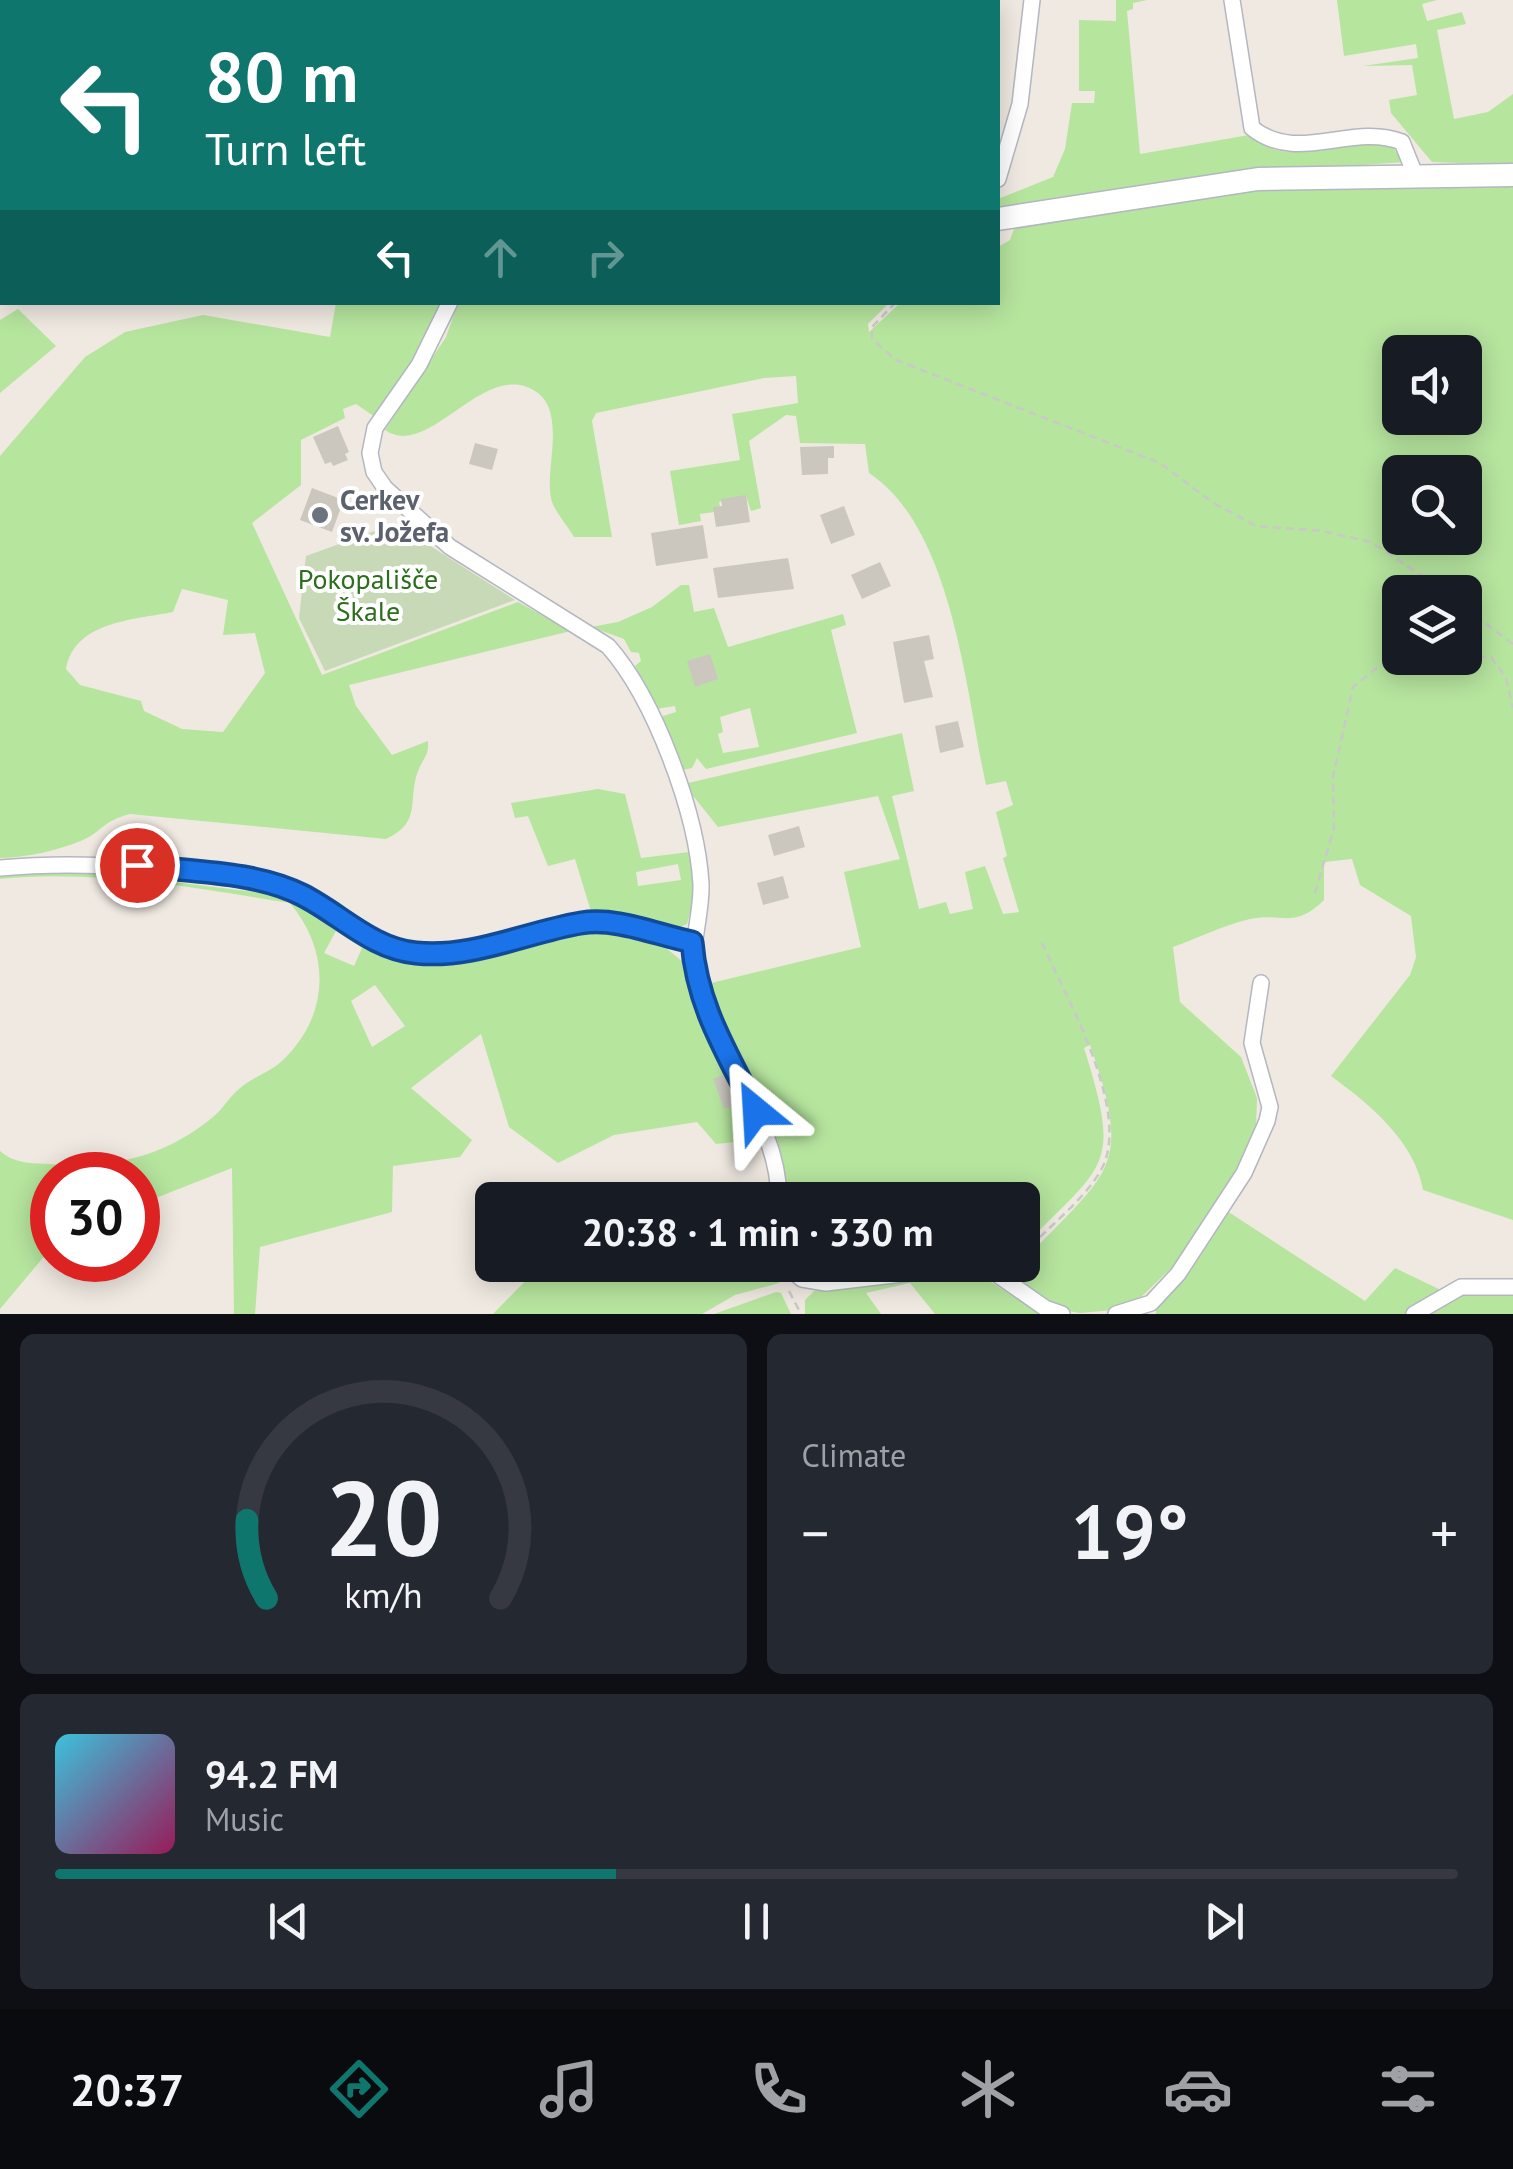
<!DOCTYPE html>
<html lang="en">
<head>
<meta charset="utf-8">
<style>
	:root { --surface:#171b24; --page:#242831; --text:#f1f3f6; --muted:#9ea1a6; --line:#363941; --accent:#0f766e }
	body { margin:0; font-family:"PT Sans",sans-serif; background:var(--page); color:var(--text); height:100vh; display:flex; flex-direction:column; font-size:38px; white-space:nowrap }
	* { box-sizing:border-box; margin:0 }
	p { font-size:32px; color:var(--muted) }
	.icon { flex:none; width:55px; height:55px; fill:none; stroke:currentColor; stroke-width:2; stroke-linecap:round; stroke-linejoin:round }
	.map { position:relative; height:1314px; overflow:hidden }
	.side { display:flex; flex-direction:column; gap:20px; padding:20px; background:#0d0f14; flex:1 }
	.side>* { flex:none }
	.top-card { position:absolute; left:0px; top:0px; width:1000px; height:305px; box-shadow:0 5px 25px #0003; background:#0f766e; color:#fff; overflow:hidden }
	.controls { position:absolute; left:1382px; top:335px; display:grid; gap:20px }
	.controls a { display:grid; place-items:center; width:100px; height:100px; border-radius:15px; background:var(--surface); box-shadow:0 5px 25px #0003; font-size:50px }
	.speed { position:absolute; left:30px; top:1152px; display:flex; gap:20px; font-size:50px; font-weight:700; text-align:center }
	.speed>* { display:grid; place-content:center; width:130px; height:130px; border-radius:50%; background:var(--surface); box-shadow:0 5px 25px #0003; line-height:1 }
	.speed .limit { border:15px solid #d22; background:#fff; color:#111 }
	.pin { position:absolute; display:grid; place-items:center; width:85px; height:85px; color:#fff; margin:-42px; border:5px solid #fff; border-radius:50%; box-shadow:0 2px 10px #0007 }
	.me { position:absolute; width:110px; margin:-55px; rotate:333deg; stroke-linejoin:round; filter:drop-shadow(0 0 8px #0008) }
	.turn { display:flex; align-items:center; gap:35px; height:210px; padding:0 40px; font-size:45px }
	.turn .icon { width:130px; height:130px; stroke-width:2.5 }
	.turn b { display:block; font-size:70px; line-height:85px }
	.lanes { display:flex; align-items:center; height:95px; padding:0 40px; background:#0003; justify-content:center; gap:50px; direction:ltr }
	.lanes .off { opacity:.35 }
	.big { font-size:75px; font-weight:700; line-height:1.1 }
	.side .widget { flex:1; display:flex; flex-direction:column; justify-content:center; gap:15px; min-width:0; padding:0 35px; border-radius:15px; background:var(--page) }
	.side .dial { align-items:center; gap:0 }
	.dial svg { height:260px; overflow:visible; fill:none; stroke:var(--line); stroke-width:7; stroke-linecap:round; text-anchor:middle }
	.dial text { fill:var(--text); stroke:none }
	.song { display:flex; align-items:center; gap:30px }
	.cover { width:120px; height:120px; border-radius:15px; background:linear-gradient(135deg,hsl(190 70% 55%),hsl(330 70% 35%)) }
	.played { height:10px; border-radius:5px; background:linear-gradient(90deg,var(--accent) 40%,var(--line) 40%) }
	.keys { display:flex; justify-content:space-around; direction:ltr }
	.heat { display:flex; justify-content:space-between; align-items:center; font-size:55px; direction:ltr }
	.side .tiles { flex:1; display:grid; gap:20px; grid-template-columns:1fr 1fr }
	.widget:last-child { grid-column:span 2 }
	.trip { position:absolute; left:475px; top:1182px; width:565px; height:100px; border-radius:15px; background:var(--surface); box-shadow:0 5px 25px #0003; font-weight:700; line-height:100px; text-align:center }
	.tabs { display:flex; height:160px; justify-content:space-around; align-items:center; background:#090b0e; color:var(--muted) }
	.tabs .icon { width:70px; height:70px }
	.tabs .selected { color:var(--accent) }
	.tabs b { font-size:45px; color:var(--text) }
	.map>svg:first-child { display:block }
</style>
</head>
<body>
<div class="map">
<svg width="1513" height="1314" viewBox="0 0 1513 1314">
	<rect width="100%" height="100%" fill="#efe9e1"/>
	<g fill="#b6e59e" fill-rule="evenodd">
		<path d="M299,0H927L300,2Z"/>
		<path d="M1116,0H1147L1133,3V9L1127,11L1140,154L1249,135C1292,169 1312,142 1353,140C1365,139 1380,144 1392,146L1404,162L1322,168L998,209V199L1053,177L1065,149L1072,103H1094L1095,91H1079V20L1116,21Z"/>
		<path d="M1337,0H1437L1422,4L1427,21L1462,12L1466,24L1437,30L1454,119L1488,112L1513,94V165L1432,162L1391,113L1389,100L1417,95L1412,65L1363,66L1418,58L1416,44L1344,56Z"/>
		<path d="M1513,182V1220L1423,1190C1415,1141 1368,1103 1331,1076L1410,975L1416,957L1411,916L1360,885L1352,859L1324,862V900C1294,930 1280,912 1250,919C1224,925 1198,938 1173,947L1180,1002L1241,1057L1257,1098L1256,1127L1224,1194L1191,1249L1137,1301L1113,1310L1080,1313L1057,1309L1022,1284L1023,1262C1107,1171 1135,1172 1090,1045L1084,1048C1122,1169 1106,1162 1023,1247L1022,1200H785L777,1145L706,1000L703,985L861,947L844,872L900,859L878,796L718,827L694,797L686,798L684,784L902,733L914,791L892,796L919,909L946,902L950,914L973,909L965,872L985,866L1003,914L1019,912L1003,858L1007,856L996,812L1013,805L1006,781L986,785C966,693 953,528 869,473L865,444L800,443L796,416L786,415L749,441L761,508L751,511L746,496L719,502L721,511L700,514L701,521L679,525L670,471L740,460L732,414L798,403L796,376L764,378L596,413L592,421L612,537H574C568,526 553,510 551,498C544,466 572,400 524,386C476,372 426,459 385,430L446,337L458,303H889L868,324L869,332L900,303L998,302V247L1010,240L1015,226L1249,189ZM1400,352H1465V418H1400ZM1400,472H1465V538H1400ZM1400,592H1465V658H1400Z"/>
		<path d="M336,303H446L434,335L375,417L356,404L343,409L345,418L301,440V485L252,523L322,675L518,602L571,631L349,685L356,706L392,755L428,741C429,756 423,758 418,771C407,799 423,822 386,839L130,814C101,822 103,831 83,840C56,851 30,857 0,858V456L85,357L125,332L203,315L330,337ZM182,589L228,600L223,635L255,633L265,673L223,732L182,729L144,711L141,701L80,685L66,669C75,621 133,620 173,612Z"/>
		<path d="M18,309L56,346L0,393V320Z"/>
		<path d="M681,585H689L694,612L714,608L728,647L843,614L846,625L831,630L857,733L706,769L697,758L692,768L678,771L660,717L676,712L675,706L656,709L635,666L641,661L639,653L631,652L624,639L591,627L618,622L652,607ZM750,708L759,747L723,753L718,734L723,732L720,717Z"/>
		<path d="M598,789L625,794L641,858L689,852L695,895L687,924L674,930L593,918L575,859L548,866L528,816L515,818L511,803ZM678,864L681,880L638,886L636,872Z"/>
		<path d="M79,870L277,895L295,901L385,953L416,964L483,955L584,929L630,933L659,942L684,963L762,1139L716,1144L697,1122L614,1135L558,1163L509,1127L481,1034L411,1088L472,1140L460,1157L393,1166L392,1212L260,1247L255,1314H234L232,1168L138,1205V1175H52V1247L0,1309V1151C15,1164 31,1163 50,1164C109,1170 167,1156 213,1117C223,1109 229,1097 239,1089C252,1077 271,1072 283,1060C330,1015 331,952 290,903C197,888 95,869 0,879V873ZM336,931L362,948L354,966L324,953ZM375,985L405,1026L372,1047L351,1001Z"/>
		<path d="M1227,1211L1365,1301L1395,1268L1443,1291L1409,1314H1156V1303Z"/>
		<path d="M564,1265H776L779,1283L735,1295L702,1314H493L533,1273Z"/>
		<path d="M794,1265H929C887,1270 831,1288 794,1265Z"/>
		<path d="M937,1275L989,1281L1042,1314H935L910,1283L866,1293L881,1314H805V1300L814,1291Z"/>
		<path d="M776,1292L781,1293L791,1314H714Z"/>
		<path d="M1461,1293H1513V1314H1426Z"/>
	</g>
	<path fill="#c8d9b8" d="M386,527L421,540L515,600L325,671L299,618L306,556Z"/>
	<g fill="#cbc7bf">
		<path d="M338,426L349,452L345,454L348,460L333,466L331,462L325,464L313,437Z"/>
		<path d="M475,443L498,449L492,470L469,464Z"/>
		<path d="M834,446V458H828V474L802,475L800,447Z"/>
		<path d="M312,488L354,504L340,510L332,532L300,520Z"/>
		<path d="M746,495L750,522L716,527L713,507L722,506L721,499Z"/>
		<path d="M844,506L855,535L831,544L820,515Z"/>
		<path d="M703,525L708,558L656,566L651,533Z"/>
		<path d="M788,558L794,589L718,598L713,568Z"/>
		<path d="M880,562L891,586L862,599L851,575Z"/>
		<path d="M929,635L934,659L924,661L933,697L904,703L893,642Z"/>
		<path d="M710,654L718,679L695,687L687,661Z"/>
		<path d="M958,721L964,747L940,753L935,726Z"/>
		<path d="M799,826L805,847L774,856L768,835Z"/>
		<path d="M783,876L789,898L763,905L757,883Z"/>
		<path d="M723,1075L739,1104L724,1109L713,1079Z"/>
	</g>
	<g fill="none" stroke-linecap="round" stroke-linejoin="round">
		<g stroke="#b4b7c1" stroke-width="18">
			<g id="street">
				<path d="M1232,0L1252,128C1298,165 1351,122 1402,142L1416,177"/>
				<path d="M998,179L1020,104L1032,0"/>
				<path d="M450,302L419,365L375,428L370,453L374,472L385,488L450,547L608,646C655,699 697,814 701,884C702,918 688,948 696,982C713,1059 779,1118 779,1200"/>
				<path d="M0,868C75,861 146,866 220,877C248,880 277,882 302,895C340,914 372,948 416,953C476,960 530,923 588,922C624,922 657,935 692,942"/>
				<path d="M785,1265L802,1279L826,1283L936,1270L995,1273L1045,1308L1062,1314"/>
				<path d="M1116,1314L1151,1303L1178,1274L1244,1173L1267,1121L1270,1107L1252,1043L1261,983"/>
				<path d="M1414,1314L1461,1287H1513"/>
			</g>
		</g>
		<g stroke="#b4b7c1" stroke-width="25">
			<g id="secondary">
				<path d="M0,212L2,211"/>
				<path d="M998,219L1258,179L1513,175"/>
			</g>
		</g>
		<g stroke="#c9c9c9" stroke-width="2.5" stroke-dasharray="8 5" stroke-linecap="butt">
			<path d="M896,302L872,327V339L896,360L1160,463L1212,502L1256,526L1322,531L1371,542L1446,592"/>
			<path d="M1465,608L1513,644"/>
			<path d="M1465,656L1491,657L1506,678L1513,708"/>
			<path d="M1315,893L1334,828L1333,777L1353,687L1379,666L1445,658"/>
			<path d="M1022,1256C1046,1228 1083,1202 1101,1170C1133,1113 1066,997 1042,943"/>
			<path d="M789,1291L801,1314"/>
		</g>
		<use href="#street" stroke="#fff" stroke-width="15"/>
		<use href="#secondary" stroke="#fff" stroke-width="22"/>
	</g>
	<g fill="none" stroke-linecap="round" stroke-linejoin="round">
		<g stroke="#114b97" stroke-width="25">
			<path id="route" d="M137,865C189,872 255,871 302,895C340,914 372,949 416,953C472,959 527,932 581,923C617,917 657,935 692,942C697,1007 728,1054 756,1111"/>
		</g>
		<use href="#route" stroke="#1a73e8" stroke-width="18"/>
	</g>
	<circle fill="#6b7280" stroke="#fff" stroke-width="4" cx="320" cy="515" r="10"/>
	<g text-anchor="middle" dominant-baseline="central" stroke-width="8" stroke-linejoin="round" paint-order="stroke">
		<g font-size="28" font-weight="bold" fill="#5b616d" stroke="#fff" text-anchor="start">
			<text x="340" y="499">Cerkev<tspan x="340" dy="32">sv. Jožefa</tspan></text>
		</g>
		<g font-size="28" fill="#2c6e1b" stroke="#fff">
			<text x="368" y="578">Pokopališče<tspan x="368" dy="32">Škale</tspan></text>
		</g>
	</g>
</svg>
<div class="controls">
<a><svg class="icon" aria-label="sound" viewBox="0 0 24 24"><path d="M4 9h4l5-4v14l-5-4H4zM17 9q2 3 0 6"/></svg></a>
<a><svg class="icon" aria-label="search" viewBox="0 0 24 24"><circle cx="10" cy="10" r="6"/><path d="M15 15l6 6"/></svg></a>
<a><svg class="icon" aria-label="layers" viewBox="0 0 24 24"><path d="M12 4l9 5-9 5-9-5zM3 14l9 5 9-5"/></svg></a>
</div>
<div class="speed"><div class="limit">30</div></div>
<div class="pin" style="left:137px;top:865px;background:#d93025"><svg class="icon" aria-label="arrive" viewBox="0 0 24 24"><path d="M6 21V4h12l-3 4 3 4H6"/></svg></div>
<svg class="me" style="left:756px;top:1111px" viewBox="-20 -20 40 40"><path d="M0-17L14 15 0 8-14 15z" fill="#1a73e8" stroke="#fff" stroke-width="4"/></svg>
<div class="trip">20:38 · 1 min · 330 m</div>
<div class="top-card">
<div class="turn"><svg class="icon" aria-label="left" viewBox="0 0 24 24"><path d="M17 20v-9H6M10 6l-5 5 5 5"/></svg><div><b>80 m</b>Turn left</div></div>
<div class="lanes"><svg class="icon" aria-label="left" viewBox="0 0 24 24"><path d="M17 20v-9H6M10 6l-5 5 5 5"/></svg><svg class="icon off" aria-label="ahead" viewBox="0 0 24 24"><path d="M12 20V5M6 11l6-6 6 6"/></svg><svg class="icon off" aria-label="right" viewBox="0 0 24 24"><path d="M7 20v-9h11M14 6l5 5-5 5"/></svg></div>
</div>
</div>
<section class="side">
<div class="tiles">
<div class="widget dial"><svg viewBox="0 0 100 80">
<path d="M14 69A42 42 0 1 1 86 69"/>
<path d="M14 69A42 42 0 0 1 8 45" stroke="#0f766e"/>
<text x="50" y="56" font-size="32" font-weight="700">20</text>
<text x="50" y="72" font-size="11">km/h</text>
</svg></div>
<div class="widget"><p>Climate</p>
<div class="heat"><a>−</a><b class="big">19°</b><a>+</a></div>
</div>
<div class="widget">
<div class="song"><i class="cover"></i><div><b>94.2 FM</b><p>Music</p></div></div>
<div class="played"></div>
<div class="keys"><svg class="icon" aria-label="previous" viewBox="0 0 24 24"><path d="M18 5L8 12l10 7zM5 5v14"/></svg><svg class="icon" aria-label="pause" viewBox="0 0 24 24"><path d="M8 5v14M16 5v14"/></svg><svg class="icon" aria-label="next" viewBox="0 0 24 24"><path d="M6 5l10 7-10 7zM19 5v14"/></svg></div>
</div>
</div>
</section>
<nav class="tabs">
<b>20:37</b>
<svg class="icon selected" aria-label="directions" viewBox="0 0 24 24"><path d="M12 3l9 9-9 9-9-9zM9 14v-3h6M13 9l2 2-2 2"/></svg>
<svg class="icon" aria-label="music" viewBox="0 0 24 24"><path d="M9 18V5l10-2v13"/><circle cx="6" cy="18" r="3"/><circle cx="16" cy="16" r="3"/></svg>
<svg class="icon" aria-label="phone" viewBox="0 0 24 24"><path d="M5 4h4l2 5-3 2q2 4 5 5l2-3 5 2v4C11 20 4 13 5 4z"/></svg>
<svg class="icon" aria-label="climate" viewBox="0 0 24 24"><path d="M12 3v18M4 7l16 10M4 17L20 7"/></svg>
<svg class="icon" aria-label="car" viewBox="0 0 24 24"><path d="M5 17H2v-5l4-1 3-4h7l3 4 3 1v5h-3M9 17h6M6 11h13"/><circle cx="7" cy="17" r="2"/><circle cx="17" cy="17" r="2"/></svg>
<svg class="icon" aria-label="filters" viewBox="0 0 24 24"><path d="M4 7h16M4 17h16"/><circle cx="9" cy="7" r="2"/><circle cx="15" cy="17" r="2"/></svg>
</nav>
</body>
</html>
